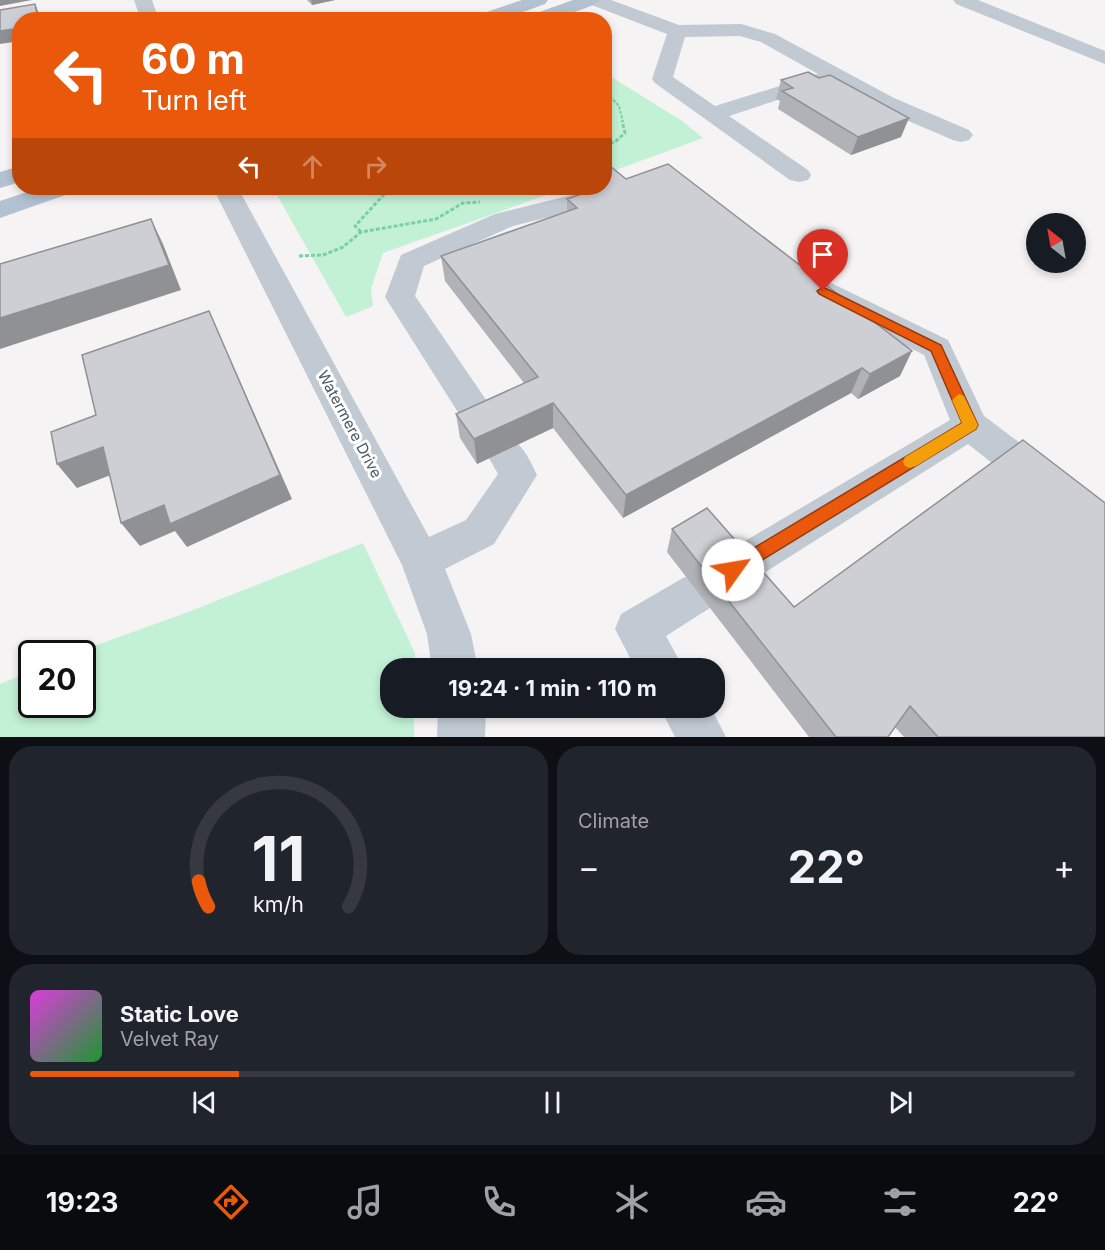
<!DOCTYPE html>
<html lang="en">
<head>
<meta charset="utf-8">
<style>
	:root { --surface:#171b24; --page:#20242c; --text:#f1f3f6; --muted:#9ea1a6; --line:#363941; --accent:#ea580c }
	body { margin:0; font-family:Inter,sans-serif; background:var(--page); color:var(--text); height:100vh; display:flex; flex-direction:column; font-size:22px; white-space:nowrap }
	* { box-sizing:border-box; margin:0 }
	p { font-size:20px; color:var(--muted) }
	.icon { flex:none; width:33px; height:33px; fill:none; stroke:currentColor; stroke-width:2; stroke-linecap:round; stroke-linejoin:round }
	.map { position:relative; height:737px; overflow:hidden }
	.drawer { display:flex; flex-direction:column; gap:9px; padding:9px; background:#0d0f14; flex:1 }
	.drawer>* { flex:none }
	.guide { position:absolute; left:12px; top:12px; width:600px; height:183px; border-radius:24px; box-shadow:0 3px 9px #0003; background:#ea580c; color:#fff; overflow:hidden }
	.needle { width:39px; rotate:329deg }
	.fabs { position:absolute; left:1026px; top:213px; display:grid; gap:12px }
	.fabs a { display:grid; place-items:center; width:60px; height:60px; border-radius:50%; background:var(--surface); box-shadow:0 3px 9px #0003; font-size:30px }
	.speed { position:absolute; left:18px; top:640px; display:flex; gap:12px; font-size:30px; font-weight:700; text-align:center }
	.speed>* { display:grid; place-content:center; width:78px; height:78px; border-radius:50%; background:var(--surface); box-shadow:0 3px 9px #0003; line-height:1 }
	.speed .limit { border:3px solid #111; border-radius:9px; background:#fff; color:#111 }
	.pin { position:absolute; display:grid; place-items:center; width:51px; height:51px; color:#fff; margin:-62px -26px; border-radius:50% 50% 50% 0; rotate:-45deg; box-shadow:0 0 6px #0007 }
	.pin .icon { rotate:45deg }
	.me { position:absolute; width:66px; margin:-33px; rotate:58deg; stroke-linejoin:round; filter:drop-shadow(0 0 4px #0008) }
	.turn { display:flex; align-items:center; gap:21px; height:126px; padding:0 30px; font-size:27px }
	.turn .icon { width:78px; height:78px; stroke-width:2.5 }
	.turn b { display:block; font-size:42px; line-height:51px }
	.lanes { display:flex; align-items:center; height:57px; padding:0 30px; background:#0003; justify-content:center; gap:30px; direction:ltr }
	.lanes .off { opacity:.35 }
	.big { font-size:45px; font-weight:700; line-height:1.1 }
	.drawer .card { flex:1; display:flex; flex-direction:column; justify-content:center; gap:9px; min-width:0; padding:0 21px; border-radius:24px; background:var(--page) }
	.drawer .dial { align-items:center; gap:0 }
	.dial svg { height:156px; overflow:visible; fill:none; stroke:var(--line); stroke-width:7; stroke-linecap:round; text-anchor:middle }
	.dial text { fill:var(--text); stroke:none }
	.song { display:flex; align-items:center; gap:18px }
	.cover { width:72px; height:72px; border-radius:9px; background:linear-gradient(135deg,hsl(300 70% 55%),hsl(130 70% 35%)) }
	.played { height:6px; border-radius:3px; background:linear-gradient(90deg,var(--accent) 20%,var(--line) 20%) }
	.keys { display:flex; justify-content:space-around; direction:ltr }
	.heat { display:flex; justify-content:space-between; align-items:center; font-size:33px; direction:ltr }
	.drawer .tiles { flex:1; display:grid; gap:9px; grid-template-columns:1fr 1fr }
	.card:last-child { grid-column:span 2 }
	.trip { position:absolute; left:380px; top:658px; width:345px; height:60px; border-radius:24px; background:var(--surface); box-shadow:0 3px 9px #0003; font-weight:700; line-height:60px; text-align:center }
	.tab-bar { display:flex; height:96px; justify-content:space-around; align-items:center; background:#090b0e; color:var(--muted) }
	.tab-bar .icon { width:42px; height:42px }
	.tab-bar .current { color:var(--accent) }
	.tab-bar b { font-size:27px; color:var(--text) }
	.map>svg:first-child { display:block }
</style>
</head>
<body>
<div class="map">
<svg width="1105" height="737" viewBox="0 0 1105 737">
	<rect width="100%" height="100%" fill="#f5f3f3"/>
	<g fill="#c3f1d5">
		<path d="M605,73L682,121L703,138L605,174Z"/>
		<path d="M273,188H566L383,253L371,289L373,306L346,317Z"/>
		<path d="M363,543L415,653V669H390V708H414V737H0V684L31,671L32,705H82V654H72L188,612Z"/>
	</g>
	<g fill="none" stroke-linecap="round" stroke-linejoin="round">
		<path stroke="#7ad0a6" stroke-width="2" stroke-dasharray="3 1.5" stroke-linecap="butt" d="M604,90L619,106L623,122"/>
		<g stroke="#7ad0a6" stroke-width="3" stroke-dasharray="4 2" stroke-linecap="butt">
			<path d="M604,145L615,142L625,133L622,121"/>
			<path d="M361,232L355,226L390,188"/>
			<path d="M299,256L323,255L343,247L361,232L436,219L463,203L480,202"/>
		</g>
		<g fill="#c1cad2" fill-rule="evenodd">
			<path d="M134,0H152L159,20H141Z"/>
			<path d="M586,0H611L679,25L741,24L775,34L894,98L969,130L973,135L969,140L961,142L953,140L878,108L829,80L826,84L729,116L808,170L811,175L808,180L799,182L790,180L655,83L652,79L667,34L589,4ZM740,36L761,42L818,74L715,106L673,77L685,37Z"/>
			<path d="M953,0H978L1105,51V64L956,4Z"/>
			<path d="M213,188H238L429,537L466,520L498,474L485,451L490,441C518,431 526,453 537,475L494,544L445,569L471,634L478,669H432L427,634L402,565Z"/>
			<path d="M588,191L597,193L601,199L597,205L513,226L424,266L415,296L504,426L499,436L486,440L473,436L385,297L401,255L495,214Z"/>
			<path d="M811,275L821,278L948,340L984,416L1105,507V547L1091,542L968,444L748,583L733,589L718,583L712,570L718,557L950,420L924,355L801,292L796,285L801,278Z"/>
			<path d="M698,572L713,578L719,592L713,606L666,636L684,669H636L615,629L621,614L683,578Z"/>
			<path d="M438,708H486L485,737H437Z"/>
			<path d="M660,708H711L726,737H675Z"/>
		</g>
		<g fill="#b3c2d1" fill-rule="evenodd">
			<path d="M522,0H548L545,4L501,20H473L475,16Z"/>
			<path d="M573,0H599L596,4L554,20H526L528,16Z"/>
			<path d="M20,166V182L0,188V172Z"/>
			<path d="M39,188H75L71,193L0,218V201Z"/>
		</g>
	</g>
	<g fill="#b0b2b7">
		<path d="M307,0H335L312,5Z"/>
		<path d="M781,80L901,137L851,155L778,109L780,101L776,99Z"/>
		<path d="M626,179L900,376L858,399L851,393L623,518L553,428L477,464L460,438L456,414L524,383L445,281L441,256L567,212V199L582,193L576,188H604Z"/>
		<path d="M672,529L794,607L1105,737H904L895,727L888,737H809L667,552Z"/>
	</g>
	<g fill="#909195">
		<path d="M0,0H32L0,6Z"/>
		<path d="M311,0H335L312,5Z"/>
		<path d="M35,4L40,16L41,20H38Z"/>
		<path d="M20,28V41L0,44V31Z"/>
		<path d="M909,118L901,137L851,155L858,137Z"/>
		<path d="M151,219L163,244L181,290L0,349V318Z"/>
		<path d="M209,311L292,499L187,547L175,531L140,546L121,523L164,505Z"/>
		<path d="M912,351L900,376L858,399L870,374Z"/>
		<path d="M862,368L851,393L623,518L626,495Z"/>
		<path d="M553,403V428L477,464L474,439Z"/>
		<path d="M103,447L121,471L77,488L57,464Z"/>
	</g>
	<g fill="#cdcfd5" stroke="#909195" stroke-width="1.5">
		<path d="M35,4L38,19L69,13L71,20H20V28L0,31V10Z"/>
		<path d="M808,72L819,78L830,75L909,118L858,137L782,91L793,88L781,80Z"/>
		<path d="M604,161L626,179L668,164L912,351L870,374L862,368L626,495L553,403L474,439L456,414L538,377L441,256L577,208L567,199L599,188H604Z"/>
		<path d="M151,219L169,265L0,318V264Z"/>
		<path d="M209,311L280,475L170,524L164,505L121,523L103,447L57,464L51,432L96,415L82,355Z"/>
		<path d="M1023,440L1105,503V737H938L910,706L888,737H836L672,529L707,508L794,607Z"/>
	</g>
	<path fill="#ea580c" stroke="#983908" stroke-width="1.5" d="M823,287L941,345L978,425L976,429L733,578L727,576L725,570L727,564L962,423L931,351L819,294L817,291Z"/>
	<path fill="#f59e0b" d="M959,394L964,396L978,425L976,429L916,466L910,468L905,466L903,462L905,457L962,423L952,400Z"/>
	<g text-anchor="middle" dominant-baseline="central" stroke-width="6" stroke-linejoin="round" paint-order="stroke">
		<g font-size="15" fill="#4a5661" stroke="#fff">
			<text transform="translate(350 424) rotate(62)">Watermere Drive</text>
		</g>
	</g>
</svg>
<div class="fabs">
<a><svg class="needle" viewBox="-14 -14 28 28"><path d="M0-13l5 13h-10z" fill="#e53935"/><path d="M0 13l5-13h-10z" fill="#9ea1a6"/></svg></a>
</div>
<div class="speed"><div class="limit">20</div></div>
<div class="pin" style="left:823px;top:291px;background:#d93025"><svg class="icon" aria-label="arrive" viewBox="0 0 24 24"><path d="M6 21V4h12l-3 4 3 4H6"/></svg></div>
<svg class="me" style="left:733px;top:570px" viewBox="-20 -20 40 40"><circle r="19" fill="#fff"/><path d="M0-13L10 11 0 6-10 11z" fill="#ea580c"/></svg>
<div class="trip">19:24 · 1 min · 110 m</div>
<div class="guide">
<div class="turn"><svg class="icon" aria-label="left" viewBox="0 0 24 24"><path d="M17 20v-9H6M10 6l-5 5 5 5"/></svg><div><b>60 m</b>Turn left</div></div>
<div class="lanes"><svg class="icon" aria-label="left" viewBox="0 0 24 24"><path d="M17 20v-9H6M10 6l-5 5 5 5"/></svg><svg class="icon off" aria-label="ahead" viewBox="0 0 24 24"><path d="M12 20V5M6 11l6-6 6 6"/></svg><svg class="icon off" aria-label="right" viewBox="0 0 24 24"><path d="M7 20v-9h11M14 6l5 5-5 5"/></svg></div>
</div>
</div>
<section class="drawer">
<div class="tiles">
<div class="card dial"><svg viewBox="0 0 100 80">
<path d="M14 69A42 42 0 1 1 86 69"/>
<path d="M14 69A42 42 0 0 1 9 56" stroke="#ea580c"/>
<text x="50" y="56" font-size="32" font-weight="700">11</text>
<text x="50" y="72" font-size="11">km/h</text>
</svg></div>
<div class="card"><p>Climate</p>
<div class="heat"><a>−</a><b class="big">22°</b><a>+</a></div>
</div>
<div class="card">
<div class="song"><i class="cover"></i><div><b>Static Love</b><p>Velvet Ray</p></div></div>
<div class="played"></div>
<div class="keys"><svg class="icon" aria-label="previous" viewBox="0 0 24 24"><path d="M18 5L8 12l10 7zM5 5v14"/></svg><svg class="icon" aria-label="pause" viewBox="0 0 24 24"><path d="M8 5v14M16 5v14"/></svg><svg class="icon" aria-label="next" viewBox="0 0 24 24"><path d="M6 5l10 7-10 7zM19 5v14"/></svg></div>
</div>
</div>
</section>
<nav class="tab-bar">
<b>19:23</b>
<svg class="icon current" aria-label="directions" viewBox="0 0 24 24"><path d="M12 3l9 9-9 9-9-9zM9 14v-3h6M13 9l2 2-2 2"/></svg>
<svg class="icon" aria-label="music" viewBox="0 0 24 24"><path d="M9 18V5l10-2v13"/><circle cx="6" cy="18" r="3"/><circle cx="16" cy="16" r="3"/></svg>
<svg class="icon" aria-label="phone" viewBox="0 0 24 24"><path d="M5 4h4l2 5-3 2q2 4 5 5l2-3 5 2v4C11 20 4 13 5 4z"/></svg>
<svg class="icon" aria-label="climate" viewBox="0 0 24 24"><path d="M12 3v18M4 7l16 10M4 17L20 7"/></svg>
<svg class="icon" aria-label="car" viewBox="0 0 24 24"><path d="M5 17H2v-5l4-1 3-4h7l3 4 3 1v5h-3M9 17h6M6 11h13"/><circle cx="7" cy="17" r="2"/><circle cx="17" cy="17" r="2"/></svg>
<svg class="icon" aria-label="filters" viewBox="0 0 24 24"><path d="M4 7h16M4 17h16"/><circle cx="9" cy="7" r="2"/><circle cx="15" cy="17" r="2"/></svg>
<b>22°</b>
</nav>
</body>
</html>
